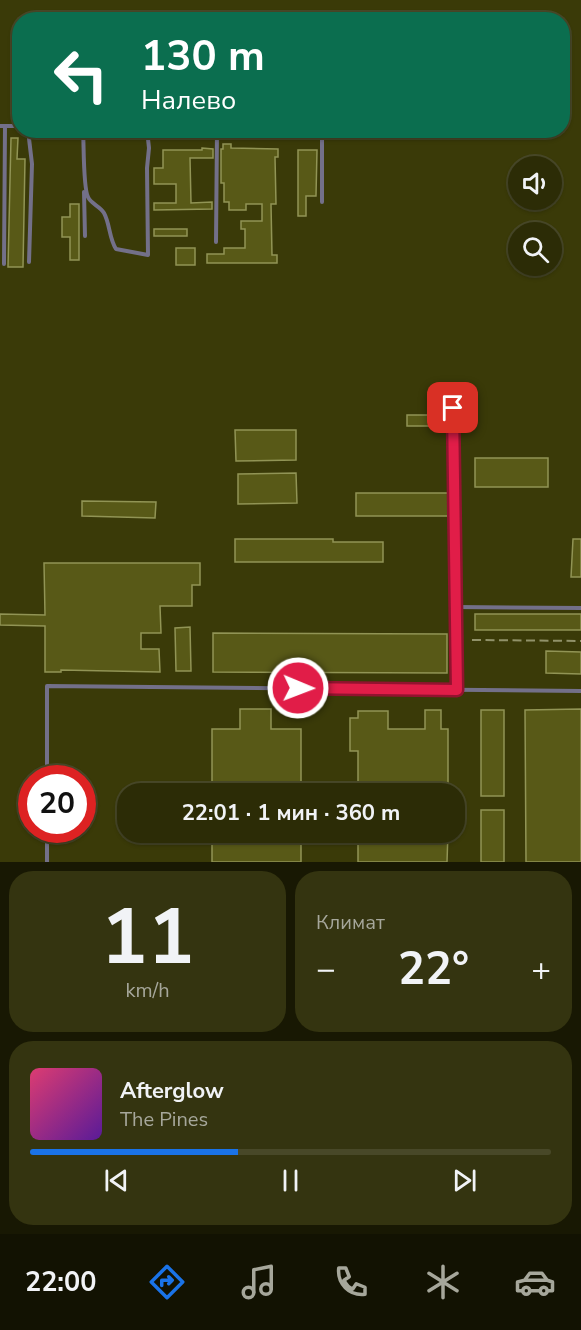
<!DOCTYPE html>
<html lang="ru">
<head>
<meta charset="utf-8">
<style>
	:root { --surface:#2c2c06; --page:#343410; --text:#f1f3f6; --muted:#a6a79b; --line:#484828; --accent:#1a73e8 }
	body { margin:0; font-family:"Nunito Sans",sans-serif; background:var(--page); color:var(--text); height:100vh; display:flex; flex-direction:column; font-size:22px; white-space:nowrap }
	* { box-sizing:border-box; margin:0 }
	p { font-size:20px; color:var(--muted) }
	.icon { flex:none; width:33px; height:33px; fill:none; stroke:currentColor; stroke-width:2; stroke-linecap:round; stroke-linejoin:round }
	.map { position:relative; height:862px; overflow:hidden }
	.side { display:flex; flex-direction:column; gap:9px; padding:9px; background:#181803; flex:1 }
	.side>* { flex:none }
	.hud { position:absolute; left:12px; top:12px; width:558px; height:126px; border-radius:24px; box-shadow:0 2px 4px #0004,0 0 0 2px var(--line); background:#0b6e4f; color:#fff; overflow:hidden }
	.tools { position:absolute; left:508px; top:156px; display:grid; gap:12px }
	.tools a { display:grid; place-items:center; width:54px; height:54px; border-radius:50%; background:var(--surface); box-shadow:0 2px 4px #0004,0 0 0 2px var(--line); font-size:30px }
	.speed { position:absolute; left:18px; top:765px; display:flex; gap:12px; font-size:30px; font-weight:700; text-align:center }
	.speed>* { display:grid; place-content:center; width:78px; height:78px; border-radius:50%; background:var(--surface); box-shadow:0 2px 4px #0004,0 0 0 2px var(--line); line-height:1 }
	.speed .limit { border:9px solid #d22; background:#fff; color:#111 }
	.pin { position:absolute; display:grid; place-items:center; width:51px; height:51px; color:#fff; margin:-26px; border-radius:12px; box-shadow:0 3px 9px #0006 }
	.me { position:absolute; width:66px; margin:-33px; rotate:91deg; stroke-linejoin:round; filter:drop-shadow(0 0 4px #0008) }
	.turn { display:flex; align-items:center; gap:21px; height:126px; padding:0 30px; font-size:27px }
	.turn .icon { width:78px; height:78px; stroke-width:2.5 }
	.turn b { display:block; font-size:42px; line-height:51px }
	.big { font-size:45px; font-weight:700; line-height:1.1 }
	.side .widget { flex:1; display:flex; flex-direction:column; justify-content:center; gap:9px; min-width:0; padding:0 21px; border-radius:24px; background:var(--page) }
	.side .dial { align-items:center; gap:0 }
	.dial b { font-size:78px; line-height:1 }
	.song { display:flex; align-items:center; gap:18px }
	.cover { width:72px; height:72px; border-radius:9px; background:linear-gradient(135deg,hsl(340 70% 55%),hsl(270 70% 35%)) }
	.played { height:6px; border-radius:3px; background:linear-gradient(90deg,var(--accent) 40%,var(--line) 40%) }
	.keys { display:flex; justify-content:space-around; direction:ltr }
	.heat { display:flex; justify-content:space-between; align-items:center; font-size:33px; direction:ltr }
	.side .tiles { flex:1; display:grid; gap:9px; grid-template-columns:1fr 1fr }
	.widget:last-child { grid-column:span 2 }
	.trip { position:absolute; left:117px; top:783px; width:348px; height:60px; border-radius:24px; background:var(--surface); box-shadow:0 2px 4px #0004,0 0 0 2px var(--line); font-weight:700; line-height:60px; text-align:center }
	.menu { display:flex; height:96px; justify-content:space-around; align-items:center; background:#121202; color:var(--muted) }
	.menu .icon { width:42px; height:42px }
	.menu .on { color:var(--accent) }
	.menu b { font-size:27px; color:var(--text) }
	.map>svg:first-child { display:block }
</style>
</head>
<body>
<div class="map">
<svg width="581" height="862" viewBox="0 0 581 862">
	<rect width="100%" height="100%" fill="#3a3a08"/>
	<g fill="#585917" stroke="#919455" stroke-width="1.5">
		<path d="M11,138H18L17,159H25L23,267H8Z"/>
		<path d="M223,144H231V148L278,149V157H275L276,204H271L272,255H277V263H207V254H224V248H245V229H241V221H262V204H246V210H229V202H224V183H221V149H223Z"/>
		<path d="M202,148L213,149V158H190L191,203L212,202V209L154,210V203H176V184H154V168H163V150H202Z"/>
		<path d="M298,150H317L316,196H306V216H298Z"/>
		<path d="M70,204H79V260H70V237H62V217H70Z"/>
		<rect x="154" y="229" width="33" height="7"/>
		<rect x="176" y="248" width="19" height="17"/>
		<rect x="407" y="415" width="30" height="11"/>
		<path d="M235,430H296V460L236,461Z"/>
		<rect x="475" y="458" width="73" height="29"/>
		<path d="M296,473L297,503L238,504V474Z"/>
		<rect x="356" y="493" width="92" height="23"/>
		<path d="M82,501L156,502L155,518L82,516Z"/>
		<path d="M235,539H333V542H383V562H235Z"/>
		<path d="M573,539H581V577H571Z"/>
		<path d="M44,563H200V585H192V606H160L161,633H141V649H159L160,672L61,670V672H45V626L0,625V614L45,615Z"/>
		<rect x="475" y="614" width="106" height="16"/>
		<path d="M190,627L191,671H176L175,628Z"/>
		<path d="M213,633L447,634V673L213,672Z"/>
		<path d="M546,651L581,652V674L546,673Z"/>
		<path d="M240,709H271V729H301V794H212V729H240Z"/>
		<path d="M581,709V862H526L525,710Z"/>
		<path d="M425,710H441V729H448V794H358V751H350V718H358V711H388V729H425Z"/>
		<rect x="481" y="710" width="23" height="86"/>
		<rect x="481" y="810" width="23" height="52"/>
		<path d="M212,832H448L447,862H358V840H301V862H212Z"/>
	</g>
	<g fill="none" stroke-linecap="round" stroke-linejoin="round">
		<g stroke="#737089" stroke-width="4">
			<path d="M0,126H20"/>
			<path d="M28,130L32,164L29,262"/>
			<path d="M83,130C84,144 83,188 88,197C91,204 100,206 104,213C110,224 109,238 116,249L148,255L147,168L149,148L147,130"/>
			<path d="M316,130L322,136V202"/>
			<path d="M84,192L85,236"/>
			<path d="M216,242L217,130"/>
			<path d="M4,264L5,126"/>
			<path d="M453,408L457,690"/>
			<path d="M456,607L581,608"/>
			<path d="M47,778V686L581,691"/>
			<path d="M47,862V830"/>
		</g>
		<path stroke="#919269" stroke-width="2" stroke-dasharray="9 4.5" stroke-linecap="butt" d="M472,640L581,641"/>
	</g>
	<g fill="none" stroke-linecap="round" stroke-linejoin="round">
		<g stroke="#92132f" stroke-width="15">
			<path id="route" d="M298,688L457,690L453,408"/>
		</g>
		<use href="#route" stroke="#e11d48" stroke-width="10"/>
	</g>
</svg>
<div class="tools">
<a><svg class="icon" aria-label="sound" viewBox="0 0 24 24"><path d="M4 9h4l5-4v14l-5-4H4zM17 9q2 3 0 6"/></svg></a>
<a><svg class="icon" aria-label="search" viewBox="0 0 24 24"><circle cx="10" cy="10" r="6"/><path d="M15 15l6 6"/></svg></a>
</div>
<div class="speed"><div class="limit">20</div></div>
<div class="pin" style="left:453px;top:408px;background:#d93025"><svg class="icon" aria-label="arrive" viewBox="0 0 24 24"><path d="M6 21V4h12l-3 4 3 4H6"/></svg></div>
<svg class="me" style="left:298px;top:688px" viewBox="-20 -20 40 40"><circle r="17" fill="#e11d48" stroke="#fff" stroke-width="3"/><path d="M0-11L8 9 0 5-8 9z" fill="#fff"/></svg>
<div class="trip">22:01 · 1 мин · 360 m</div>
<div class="hud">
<div class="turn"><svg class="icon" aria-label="left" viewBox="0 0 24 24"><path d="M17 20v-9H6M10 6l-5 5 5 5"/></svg><div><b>130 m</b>Налево</div></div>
</div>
</div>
<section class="side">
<div class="tiles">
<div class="widget dial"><b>11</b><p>km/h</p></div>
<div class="widget"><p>Климат</p>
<div class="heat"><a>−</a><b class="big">22°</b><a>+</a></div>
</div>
<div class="widget">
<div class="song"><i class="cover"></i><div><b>Afterglow</b><p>The Pines</p></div></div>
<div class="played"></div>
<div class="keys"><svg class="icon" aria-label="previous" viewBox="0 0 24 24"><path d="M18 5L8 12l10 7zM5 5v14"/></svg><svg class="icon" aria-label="pause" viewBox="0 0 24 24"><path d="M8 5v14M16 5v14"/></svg><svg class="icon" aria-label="next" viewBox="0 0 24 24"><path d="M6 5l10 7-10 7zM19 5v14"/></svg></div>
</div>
</div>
</section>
<nav class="menu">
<b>22:00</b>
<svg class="icon on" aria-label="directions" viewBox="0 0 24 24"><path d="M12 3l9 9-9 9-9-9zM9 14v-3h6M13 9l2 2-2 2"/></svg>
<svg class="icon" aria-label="music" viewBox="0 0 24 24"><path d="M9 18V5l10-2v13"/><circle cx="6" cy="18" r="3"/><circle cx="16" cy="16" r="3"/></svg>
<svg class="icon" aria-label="phone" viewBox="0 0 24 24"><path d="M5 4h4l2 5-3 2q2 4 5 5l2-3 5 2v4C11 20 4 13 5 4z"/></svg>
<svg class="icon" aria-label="climate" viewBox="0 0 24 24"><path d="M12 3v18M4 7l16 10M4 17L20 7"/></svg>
<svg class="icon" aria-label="car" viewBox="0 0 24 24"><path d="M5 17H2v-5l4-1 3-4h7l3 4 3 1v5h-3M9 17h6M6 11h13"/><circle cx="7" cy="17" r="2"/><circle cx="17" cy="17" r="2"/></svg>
</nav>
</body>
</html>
